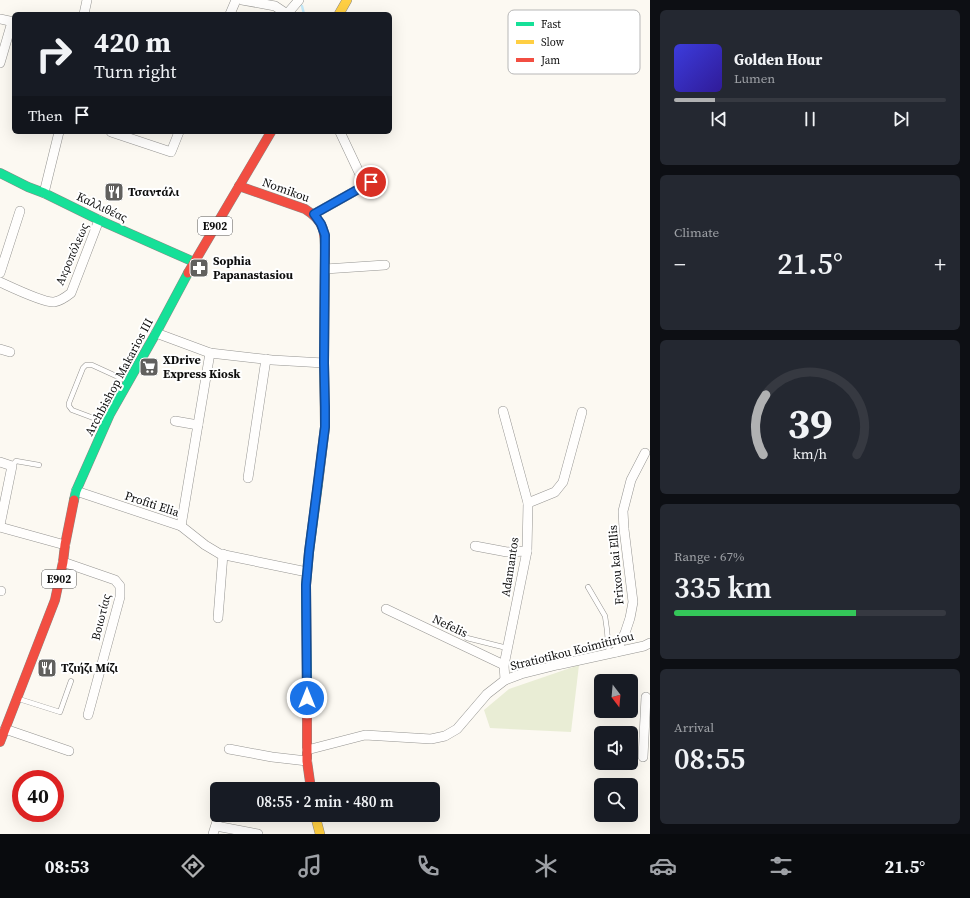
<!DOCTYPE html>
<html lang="en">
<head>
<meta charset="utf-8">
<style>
	:root { --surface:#171b24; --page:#242831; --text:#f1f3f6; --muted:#9ea1a6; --line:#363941; --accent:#b0b1b2 }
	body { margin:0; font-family:"Source Serif 4",serif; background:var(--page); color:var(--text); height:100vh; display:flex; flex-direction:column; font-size:15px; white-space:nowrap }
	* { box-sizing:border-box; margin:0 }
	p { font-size:13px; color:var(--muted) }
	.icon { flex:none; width:22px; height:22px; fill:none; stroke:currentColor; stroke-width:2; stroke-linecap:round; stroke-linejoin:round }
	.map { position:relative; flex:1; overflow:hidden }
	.sheet { display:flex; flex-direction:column; gap:10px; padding:10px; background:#0d0f14; width:320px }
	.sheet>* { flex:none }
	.guide { position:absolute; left:12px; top:12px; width:380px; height:122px; border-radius:6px; box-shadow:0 4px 16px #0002; background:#171b24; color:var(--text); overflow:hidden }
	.needle { width:26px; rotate:164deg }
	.fabs { position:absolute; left:594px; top:674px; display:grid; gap:8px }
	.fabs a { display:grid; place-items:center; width:44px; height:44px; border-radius:6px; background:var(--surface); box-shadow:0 4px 16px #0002; font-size:20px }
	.speed { position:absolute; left:12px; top:770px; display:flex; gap:8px; font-size:20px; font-weight:700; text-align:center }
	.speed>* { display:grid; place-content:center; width:52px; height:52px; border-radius:50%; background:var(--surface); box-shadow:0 4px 16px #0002; line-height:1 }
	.speed .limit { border:6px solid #d22; background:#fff; color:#111 }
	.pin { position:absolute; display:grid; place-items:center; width:34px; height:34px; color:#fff; margin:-17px; border:2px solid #fff; border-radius:50%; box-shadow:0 1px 4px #0007 }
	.me { position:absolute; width:44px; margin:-22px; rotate:0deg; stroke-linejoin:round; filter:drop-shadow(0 0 3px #0008) }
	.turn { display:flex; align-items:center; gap:14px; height:84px; padding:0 16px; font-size:18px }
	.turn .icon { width:52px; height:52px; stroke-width:2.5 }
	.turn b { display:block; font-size:28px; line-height:34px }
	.then { display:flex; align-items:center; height:38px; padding:0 16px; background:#0003; gap:8px; font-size:15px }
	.big { font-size:30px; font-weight:600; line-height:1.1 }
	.sheet .widget { flex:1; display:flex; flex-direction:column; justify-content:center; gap:6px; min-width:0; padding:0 14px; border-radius:6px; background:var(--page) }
	.sheet .dial { align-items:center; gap:0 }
	.dial svg { height:104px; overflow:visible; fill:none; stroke:var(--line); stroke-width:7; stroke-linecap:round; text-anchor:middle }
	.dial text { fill:var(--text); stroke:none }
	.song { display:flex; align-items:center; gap:12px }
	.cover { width:48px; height:48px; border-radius:6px; background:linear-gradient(135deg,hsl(240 70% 55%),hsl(250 70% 35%)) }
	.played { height:4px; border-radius:2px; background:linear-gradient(90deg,var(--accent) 15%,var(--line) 15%) }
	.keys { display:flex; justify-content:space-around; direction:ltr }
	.heat { display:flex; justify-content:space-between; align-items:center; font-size:22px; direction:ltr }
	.charge { height:6px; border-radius:3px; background:linear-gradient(90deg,#34c759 67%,var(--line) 0) }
	.trip { position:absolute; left:210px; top:782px; width:230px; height:40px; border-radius:6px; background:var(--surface); box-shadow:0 4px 16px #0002; font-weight:600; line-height:40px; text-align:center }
	.dock { display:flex; height:64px; justify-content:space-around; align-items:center; background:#090b0e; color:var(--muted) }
	.dock .icon { width:28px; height:28px }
	.dock .selected { color:var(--accent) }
	.dock b { font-size:18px; color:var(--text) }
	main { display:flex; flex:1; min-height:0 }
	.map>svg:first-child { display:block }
</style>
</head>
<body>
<main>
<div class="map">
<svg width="650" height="834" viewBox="0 0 650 834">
	<rect width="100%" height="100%" fill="#fcf9f2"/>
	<path fill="#e9edd5" d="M579,665L571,732L490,728L484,710L509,689Z"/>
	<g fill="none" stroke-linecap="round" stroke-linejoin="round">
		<path stroke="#c5eaf9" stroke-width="2.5" d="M302,6L304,14"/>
		<g stroke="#959491" stroke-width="5.5">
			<g id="lane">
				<path d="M104,422L72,410L69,406V403L83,368L86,365H92L127,381"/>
				<path d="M12,466L16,461L39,465"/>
				<path d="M588,587L605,616L607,630L609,654"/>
				<path d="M467,638L507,648"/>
				<path d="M19,699L60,712L71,681"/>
			</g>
		</g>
		<g stroke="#959491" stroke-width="10">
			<g id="street">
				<path d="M242,0L275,6L287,14"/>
				<path d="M84,14L87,0"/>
				<path d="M230,14L236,0"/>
				<path d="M287,14L299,0"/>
				<path d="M0,19L14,22"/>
				<path d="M0,63L12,22"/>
				<path d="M111,132L171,152L179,132"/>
				<path d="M340,132L365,185"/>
				<path d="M44,193L59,132"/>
				<path d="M314,214L371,182"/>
				<path d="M325,269L385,265"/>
				<path d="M0,273L20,211"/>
				<path d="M0,282C11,287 44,303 54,302C61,301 66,297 71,293L99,220"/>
				<path d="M156,333L210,353L272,360L324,363"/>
				<path d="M0,349L10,352"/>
				<path d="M503,411L528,503L527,551L504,665L505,680"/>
				<path d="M175,421L198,425"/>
				<path d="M0,462L12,466L0,525"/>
				<path d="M248,478L266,359"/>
				<path d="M76,491L181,526L205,545L220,554L307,572"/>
				<path d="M528,503L555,492L563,482L582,412"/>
				<path d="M181,526L210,353"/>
				<path d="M0,527L65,545"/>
				<path d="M475,546L507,552L527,551"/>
				<path d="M63,562L115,580L120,586V597L88,715"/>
				<path d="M0,591H1"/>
				<path d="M386,609L504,665"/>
				<path d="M218,618L223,554"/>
				<path d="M616,652L625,633L630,618L633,602L624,529L623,511L631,480L645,453"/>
				<path d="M5,729L69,751"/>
				<path d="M229,749L272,757L307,761"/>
				<path d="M307,750L365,735L431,739L445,736L457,729L487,694L505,680L521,674L557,665L644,646L650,643"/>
				<path d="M643,757L646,697"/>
				<path d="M216,826L258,834"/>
				<path d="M213,834L219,815"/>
			</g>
		</g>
		<g stroke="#8c8a87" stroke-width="10">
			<g id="fast">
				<path d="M0,173L28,187L44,193L99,220L194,262"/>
				<path d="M74,500L76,491L110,414L156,333L188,273"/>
				<path d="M307,689L306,585L309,552L318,484"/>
			</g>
		</g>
		<g stroke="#8c8a87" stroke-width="10">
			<g id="slow">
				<path d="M339,14L347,0"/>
				<path d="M318,484L325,427L324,363L325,256"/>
				<path d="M315,815L320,834"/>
			</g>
		</g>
		<g stroke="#8c8a87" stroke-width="10">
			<g id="jam">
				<path d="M239,186L305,209C326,222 325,233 325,256"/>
				<path d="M188,273L271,132"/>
				<path d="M307,689V761L311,789"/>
				<path d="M0,742L55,600L63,562L65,545L74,500"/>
			</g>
		</g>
		<use href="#lane" stroke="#fffefd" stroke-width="4.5"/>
		<use href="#street" stroke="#fffefd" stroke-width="9"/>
		<use href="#fast" stroke="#16e098" stroke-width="9"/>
		<use href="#slow" stroke="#ffcf43" stroke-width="9"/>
		<use href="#jam" stroke="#f24e42" stroke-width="9"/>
	</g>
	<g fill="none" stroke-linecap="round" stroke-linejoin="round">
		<g stroke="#114b97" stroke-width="10">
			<path id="route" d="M307,698L306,585L309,552L325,427V407L324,363L325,235L321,224L314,214L371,182"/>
		</g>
		<use href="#route" stroke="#1a73e8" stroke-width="7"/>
	</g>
	<defs>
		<g id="restaurant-square" transform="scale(1)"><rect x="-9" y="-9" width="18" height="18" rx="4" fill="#61605e" stroke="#fff"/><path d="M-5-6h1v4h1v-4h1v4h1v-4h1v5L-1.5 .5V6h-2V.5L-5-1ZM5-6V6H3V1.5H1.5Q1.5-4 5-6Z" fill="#fff"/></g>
		<g id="pharmacy-square" transform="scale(1)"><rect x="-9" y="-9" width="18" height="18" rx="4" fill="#61605e" stroke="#fff"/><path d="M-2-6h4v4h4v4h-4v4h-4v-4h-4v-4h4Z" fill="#fff"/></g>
		<g id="supermarket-square" transform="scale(1)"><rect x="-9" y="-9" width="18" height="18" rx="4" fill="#61605e" stroke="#fff"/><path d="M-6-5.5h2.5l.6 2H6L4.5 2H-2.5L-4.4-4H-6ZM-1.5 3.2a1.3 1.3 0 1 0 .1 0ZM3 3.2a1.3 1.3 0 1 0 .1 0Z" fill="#fff"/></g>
	</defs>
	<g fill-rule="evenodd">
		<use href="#restaurant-square" x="114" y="192"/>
		<use href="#pharmacy-square" x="199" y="268"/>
		<use href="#supermarket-square" x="149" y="367"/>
		<use href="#restaurant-square" x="47" y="668"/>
	</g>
	<g text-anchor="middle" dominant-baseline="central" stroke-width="4" stroke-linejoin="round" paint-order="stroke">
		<g fill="#fff" stroke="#565656" stroke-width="1">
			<rect x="198" y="217" width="34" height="18" rx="3"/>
			<rect x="42" y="570" width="34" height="18" rx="3"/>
		</g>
		<g font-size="11" font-weight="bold" fill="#0e0e0e">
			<text x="215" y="226">E902</text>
			<text x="59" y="579">E902</text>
		</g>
		<g font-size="12" fill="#0e0e0e" stroke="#fff">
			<text transform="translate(286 190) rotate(20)">Nomikou</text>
			<text transform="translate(102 207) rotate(25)">Καλλιθέας</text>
			<text transform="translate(72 254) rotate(-67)">Ακροπόλεως</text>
			<text transform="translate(119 377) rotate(-62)">Archbishop Makarios III</text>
			<text transform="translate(152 504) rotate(18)">Profiti Elia</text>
			<text transform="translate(616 565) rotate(-95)">Frixou kai Ellis</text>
			<text transform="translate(510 567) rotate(-81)">Adamantos</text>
			<text transform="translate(101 617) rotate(-76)">Βοιωτίας</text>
			<text transform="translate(450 626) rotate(25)">Nefelis</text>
			<text transform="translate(572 651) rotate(-14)">Stratiotikou Koimitiriou</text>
		</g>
		<g font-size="12" font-weight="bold" fill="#0e0e0e" stroke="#fff" text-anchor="start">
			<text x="128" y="192">Τσαντάλι</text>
			<text x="213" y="261">Sophia<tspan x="213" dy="14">Papanastasiou</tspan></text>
			<text x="163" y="360">XDrive<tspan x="163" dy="14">Express Kiosk</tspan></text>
			<text x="61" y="668">Τζιήζι Μίζι</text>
		</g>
	</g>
	<rect x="508" y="10" width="132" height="64" rx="6" fill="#fff" stroke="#b7b7b7" stroke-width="1"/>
	<rect x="516" y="22" width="18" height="4" fill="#16e098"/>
	<rect x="516" y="40" width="18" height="4" fill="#ffcf43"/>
	<rect x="516" y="58" width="18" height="4" fill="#f24e42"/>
	<g font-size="11" fill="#0e0e0e">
		<text x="541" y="28">Fast</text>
		<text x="541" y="46">Slow</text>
		<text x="541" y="64">Jam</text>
	</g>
</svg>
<div class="fabs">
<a><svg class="needle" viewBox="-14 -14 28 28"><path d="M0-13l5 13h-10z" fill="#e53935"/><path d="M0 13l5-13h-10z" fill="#9ea1a6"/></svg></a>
<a><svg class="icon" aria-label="sound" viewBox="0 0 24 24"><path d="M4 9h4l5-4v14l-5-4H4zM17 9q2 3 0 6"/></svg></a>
<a><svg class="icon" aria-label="search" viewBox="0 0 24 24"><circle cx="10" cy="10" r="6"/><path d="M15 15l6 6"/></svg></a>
</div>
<div class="speed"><div class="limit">40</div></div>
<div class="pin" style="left:371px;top:182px;background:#d93025"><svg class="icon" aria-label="arrive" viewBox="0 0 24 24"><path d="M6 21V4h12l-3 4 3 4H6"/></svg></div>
<svg class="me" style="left:307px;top:698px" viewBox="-20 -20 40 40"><circle r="17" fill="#1a73e8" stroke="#fff" stroke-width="3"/><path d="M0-11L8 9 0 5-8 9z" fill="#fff"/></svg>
<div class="trip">08:55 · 2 min · 480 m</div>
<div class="guide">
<div class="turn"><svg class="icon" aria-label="right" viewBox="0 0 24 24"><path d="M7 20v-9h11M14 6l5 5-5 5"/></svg><div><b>420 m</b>Turn right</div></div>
<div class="then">Then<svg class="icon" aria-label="arrive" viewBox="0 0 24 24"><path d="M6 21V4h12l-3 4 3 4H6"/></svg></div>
</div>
</div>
<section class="sheet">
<div class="widget">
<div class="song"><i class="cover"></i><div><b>Golden Hour</b><p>Lumen</p></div></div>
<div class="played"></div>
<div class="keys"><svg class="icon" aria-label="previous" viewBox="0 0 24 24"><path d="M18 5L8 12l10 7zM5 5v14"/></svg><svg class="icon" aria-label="pause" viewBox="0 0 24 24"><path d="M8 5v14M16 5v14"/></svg><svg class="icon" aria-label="next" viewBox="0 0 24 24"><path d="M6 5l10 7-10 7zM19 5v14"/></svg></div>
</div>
<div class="widget"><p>Climate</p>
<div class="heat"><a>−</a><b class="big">21.5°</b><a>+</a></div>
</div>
<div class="widget dial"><svg viewBox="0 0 100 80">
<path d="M14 69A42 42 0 1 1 86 69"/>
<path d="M14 69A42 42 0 0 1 16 23" stroke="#b0b1b2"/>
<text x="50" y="56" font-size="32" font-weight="700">39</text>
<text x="50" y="72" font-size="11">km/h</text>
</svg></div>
<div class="widget"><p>Range · 67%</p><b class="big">335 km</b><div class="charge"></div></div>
<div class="widget"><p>Arrival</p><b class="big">08:55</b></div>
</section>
</main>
<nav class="dock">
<b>08:53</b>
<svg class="icon selected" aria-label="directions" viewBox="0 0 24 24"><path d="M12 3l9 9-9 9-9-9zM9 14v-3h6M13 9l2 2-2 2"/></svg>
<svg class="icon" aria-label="music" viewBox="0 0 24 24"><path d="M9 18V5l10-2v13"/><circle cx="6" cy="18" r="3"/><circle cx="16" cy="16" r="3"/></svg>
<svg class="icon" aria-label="phone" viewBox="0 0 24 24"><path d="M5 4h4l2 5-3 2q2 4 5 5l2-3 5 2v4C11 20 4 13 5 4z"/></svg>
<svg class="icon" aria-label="climate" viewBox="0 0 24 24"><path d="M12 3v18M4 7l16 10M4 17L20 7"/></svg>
<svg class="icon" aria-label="car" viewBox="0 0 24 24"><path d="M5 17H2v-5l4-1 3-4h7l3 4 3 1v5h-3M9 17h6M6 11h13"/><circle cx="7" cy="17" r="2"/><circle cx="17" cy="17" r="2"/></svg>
<svg class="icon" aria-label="filters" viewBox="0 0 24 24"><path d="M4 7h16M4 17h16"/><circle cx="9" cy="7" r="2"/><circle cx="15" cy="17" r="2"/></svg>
<b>21.5°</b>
</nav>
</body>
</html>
